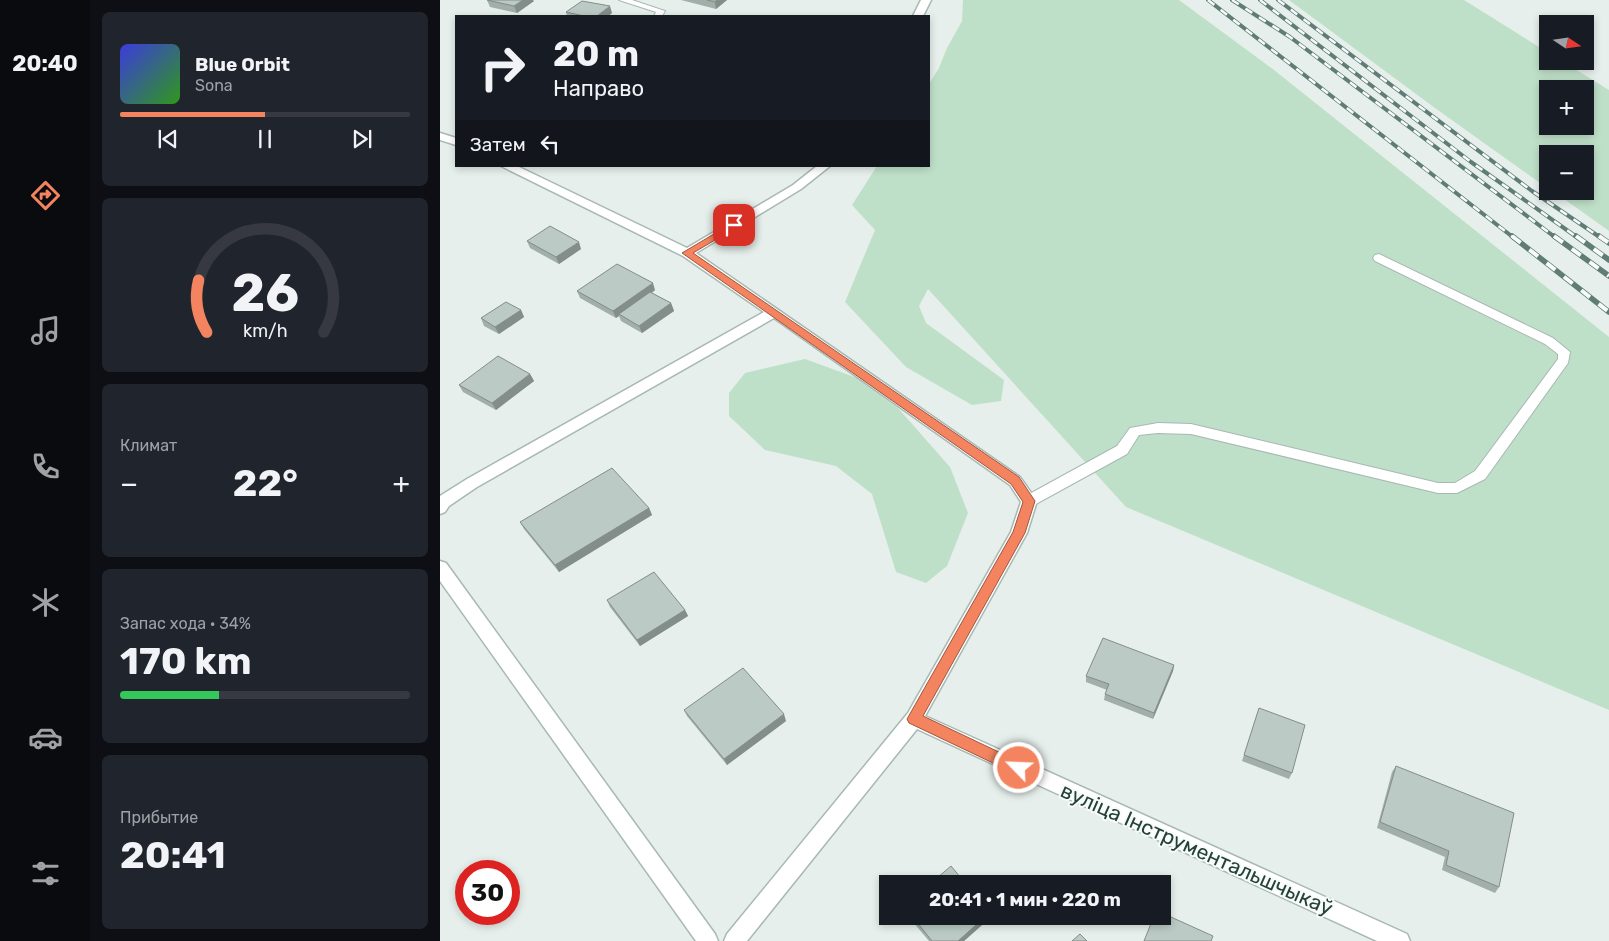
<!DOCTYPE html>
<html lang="ru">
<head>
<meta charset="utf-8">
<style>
	:root { --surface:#171b24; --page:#20242c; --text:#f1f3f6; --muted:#9ea1a6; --line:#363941; --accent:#f4845f }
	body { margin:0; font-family:Rubik,sans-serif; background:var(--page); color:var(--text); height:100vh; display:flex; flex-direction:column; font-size:19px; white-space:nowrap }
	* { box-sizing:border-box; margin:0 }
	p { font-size:16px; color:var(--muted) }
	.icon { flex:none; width:28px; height:28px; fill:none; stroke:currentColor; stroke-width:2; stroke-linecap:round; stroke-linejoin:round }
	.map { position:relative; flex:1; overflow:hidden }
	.side { display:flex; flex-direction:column; gap:12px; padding:12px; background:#0d0f14; width:350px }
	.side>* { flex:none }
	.top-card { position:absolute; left:15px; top:15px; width:475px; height:152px; border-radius:0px; box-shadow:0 2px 8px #0003; background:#171b24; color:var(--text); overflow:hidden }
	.needle { width:32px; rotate:103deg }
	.buttons { position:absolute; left:1099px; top:15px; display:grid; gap:10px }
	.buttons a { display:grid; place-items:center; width:55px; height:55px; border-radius:0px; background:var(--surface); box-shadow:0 2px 8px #0003; font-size:25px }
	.speed { position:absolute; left:15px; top:860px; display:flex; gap:10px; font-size:25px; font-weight:700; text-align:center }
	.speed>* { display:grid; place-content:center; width:65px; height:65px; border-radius:50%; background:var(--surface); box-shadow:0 2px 8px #0003; line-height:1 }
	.speed .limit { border:8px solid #d22; background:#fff; color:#111 }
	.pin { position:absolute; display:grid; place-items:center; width:42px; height:42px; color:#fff; margin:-21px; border-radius:10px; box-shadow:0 2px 8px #0006 }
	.me { position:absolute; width:55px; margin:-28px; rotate:294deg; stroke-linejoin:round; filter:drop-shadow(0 0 4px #0008) }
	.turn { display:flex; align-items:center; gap:18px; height:105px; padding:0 15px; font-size:22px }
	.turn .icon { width:65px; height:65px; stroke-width:2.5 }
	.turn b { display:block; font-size:35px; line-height:42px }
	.then { display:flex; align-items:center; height:48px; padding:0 15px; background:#0003; gap:10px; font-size:19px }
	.big { font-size:38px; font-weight:700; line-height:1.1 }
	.side .tile { flex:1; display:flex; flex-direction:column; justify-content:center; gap:8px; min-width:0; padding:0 18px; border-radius:8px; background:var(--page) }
	.side .dial { align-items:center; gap:0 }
	.dial svg { height:130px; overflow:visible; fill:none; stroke:var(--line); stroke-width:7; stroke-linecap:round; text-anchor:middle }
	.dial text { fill:var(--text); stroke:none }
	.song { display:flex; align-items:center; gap:15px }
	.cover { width:60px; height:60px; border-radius:8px; background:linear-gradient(135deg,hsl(240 70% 55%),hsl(110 70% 35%)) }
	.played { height:5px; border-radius:2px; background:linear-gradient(90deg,var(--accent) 50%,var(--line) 50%) }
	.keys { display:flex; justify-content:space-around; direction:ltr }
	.heat { display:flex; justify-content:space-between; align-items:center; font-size:28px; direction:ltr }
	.charge { height:8px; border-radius:4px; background:linear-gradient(90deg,#34c759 34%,var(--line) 0) }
	.trip { position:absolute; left:439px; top:875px; width:292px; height:50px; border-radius:0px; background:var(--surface); box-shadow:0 2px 8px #0003; font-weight:700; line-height:50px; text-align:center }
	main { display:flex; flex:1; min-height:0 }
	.tab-bar { display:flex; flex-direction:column; width:90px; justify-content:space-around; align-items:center; background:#090b0e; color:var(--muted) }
	.tab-bar .icon { width:35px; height:35px }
	.tab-bar .active { color:var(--accent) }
	.tab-bar b { font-size:22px; color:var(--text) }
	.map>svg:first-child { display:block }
</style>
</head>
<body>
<main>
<nav class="tab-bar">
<b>20:40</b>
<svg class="icon active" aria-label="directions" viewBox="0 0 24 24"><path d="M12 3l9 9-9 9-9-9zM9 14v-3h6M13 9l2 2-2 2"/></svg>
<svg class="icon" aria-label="music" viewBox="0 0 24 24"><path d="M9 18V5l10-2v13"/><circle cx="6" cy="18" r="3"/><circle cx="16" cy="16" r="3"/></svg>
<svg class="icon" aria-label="phone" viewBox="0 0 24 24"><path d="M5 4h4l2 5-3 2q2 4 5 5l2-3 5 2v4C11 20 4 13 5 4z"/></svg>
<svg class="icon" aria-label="climate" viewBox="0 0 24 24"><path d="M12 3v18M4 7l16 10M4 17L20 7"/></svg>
<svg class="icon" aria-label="car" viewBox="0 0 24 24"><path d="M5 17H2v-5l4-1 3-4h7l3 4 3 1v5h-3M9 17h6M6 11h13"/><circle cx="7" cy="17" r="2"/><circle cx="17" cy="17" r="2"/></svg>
<svg class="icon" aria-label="filters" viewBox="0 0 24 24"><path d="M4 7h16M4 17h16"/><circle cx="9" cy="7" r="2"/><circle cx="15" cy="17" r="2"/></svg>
</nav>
<section class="side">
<div class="tile">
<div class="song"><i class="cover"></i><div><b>Blue Orbit</b><p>Sona</p></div></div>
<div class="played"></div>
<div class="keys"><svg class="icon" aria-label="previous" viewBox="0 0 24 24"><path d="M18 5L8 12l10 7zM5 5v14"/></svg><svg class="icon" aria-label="pause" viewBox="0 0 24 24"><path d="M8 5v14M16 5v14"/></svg><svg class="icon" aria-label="next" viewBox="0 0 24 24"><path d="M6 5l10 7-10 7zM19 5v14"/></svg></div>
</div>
<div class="tile dial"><svg viewBox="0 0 100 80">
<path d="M14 69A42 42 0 1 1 86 69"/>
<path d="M14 69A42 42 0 0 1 9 37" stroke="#f4845f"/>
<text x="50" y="56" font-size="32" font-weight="700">26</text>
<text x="50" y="72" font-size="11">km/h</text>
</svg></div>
<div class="tile"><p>Климат</p>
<div class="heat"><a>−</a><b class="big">22°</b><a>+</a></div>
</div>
<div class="tile"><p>Запас хода · 34%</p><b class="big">170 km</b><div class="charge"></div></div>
<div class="tile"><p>Прибытие</p><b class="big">20:41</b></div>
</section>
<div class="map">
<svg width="1169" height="941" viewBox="0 0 1169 941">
	<rect width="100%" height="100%" fill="#e6efeb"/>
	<g fill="#bfe0c8" fill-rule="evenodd">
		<path d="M523,0H739L834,70L1169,337V710L686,507L488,289L479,306L486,323L564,380L561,401L532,405L466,367L405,302L435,230L412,205L437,166H489V84L499,68L507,48L522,21Z"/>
		<path d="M849,0H1024L1107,52L1108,61H1122L1169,90V231L1113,191H1145V154H1108L1107,188L995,108ZM1108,89H1145V126H1108Z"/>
		<path d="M365,359L417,378L458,408L510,467L528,513L507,566L486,583L456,572L432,494L396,466L325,450L289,416V393L305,373Z"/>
	</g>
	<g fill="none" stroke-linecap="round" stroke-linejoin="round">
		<g stroke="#a8b8b2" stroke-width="2">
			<g id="lane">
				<path d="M179,0H192L225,11L222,16H214L216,12Z"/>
				<path d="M939,254L1113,338L1130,352L1128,363L1045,479L1017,493H998L751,434L718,433L699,435L687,454L594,505L589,506L584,505L582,501L584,497L677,446L690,428L718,423L751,424L998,483H1015L1035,471L1118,359V354L1105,344L935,261L933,258L935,255Z"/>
			</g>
		</g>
		<g stroke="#a8b8b2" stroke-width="3">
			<g id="street">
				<path d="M481,0H491L483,16H473Z"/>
				<path d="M0,133L16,138V145L0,140Z"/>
				<path d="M61,166H77L247,248L353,185L377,166H390L361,189L256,253L580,477L597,501L587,533L485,716L967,934L970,941H937L477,729L307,941H284L287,934L468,713L571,532L581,502L570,485L334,318L37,487L9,506L5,512L0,514V496L27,479L324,312L243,256Z"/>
				<path d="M0,561L6,563L275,934L278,941H256L0,581Z"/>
			</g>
		</g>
		<use href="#lane" fill="#fff" fill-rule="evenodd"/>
		<use href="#street" fill="#fff" fill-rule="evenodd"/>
		<g stroke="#5f7d75" stroke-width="4">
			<g id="rail-far1">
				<path d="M768,0L1074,238"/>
				<path d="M792,0L850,37L1116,238"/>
				<path d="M820,0L1031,162L1138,238"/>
				<path d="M838,0L1092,191L1161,238"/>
			</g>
		</g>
		<g stroke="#5f7d75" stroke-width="5.5">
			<g id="rail">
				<path d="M1072,236L1169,312"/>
				<path d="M1114,236L1169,276"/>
				<path d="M1136,236L1169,260"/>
				<path d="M1159,236L1169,243"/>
			</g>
		</g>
		<use href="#rail-far1" stroke="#f7fbf9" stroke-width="2.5" stroke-dasharray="8" stroke-linecap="butt"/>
		<use href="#rail" stroke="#f7fbf9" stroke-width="4" stroke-dasharray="11" stroke-linecap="butt"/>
	</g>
	<g fill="#a1aea9">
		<path d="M47,0L94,1L77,13L50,7Z"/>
		<path d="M241,0H287L276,9Z"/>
		<path d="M126,12L172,13L168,16H127Z"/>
		<path d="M87,241L141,249L119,264L90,248Z"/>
		<path d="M215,290L212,293L231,303L234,311L202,333L181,321L179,316L176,318L140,298L137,291Z"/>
		<path d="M81,310L84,317L59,334L44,326L41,318Z"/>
		<path d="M90,374L94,381L56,410L23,392L19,385Z"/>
		<path d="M209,508L212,515L119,572L84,529L80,522Z"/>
		<path d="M167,600L245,610L248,616L200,646L170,607Z"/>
		<path d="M734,665L733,671L713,719L664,700L665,694L667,690L646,682V676Z"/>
		<path d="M819,708L852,773L849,779L802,761Z"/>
		<path d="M244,710L346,721L287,765L247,716Z"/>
		<path d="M956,766L1059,887L1055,893L1002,870L1005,857L937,828L952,772Z"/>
		<path d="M468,916H551V917L524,941H489Z"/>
	</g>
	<g fill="#838d89">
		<path d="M83,0H93L94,1L77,13L74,6Z"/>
		<path d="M277,0H287L276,9L275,2Z"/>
		<path d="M170,6L172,13L168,16H157Z"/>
		<path d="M139,242L141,249L119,264L116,257Z"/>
		<path d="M213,283L215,290L180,315L179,314V316L176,318L173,311Z"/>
		<path d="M231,303L234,311L202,333L199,326Z"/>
		<path d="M81,310L84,317L59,334L55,327Z"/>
		<path d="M90,374L94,381L56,410L52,403Z"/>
		<path d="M209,508L212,515L119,572L115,565Z"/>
		<path d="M245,610L248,616L200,646L197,640Z"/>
		<path d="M734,665L733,671L713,719L714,713Z"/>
		<path d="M344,714L346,721L287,765L284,759Z"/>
		<path d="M546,916L551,917L524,941H518Z"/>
	</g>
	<g fill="#bbcac4" stroke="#838d89">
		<path d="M47,0H83L74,6Z"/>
		<path d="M267,0H277L275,2Z"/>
		<path d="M142,1L170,6L157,16H144L126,12Z"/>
		<path d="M110,226L139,242L116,257L87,241Z"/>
		<path d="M177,264L213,283L173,311L137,291Z"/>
		<path d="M210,292L231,303L199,326L179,314Z"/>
		<path d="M66,302L81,310L55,327L41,318Z"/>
		<path d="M58,356L90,374L52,403L19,385Z"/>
		<path d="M172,468L209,508L115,565L80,522Z"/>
		<path d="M214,572L245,610L197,640L167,600Z"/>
		<path d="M663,638L734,665L714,713L665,694L669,684L646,676Z"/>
		<path d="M303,668L344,714L284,759L244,710Z"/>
		<path d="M819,708L865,725L852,773L804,755Z"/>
		<path d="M956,766L1074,813L1059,887L1006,865L1009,851L940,822Z"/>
		<path d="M511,866L526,884H490Z"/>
		<path d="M722,913L773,936L771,941H704L714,916H722Z"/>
		<path d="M472,916H546L518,941H492Z"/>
		<path d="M640,934L647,941H632Z"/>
	</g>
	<path fill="#f4845f" stroke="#9f563e" d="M294,222L298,225L297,227L253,253L579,477L595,501L585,533L483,716L584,764L586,768L584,773L579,775L574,773L469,723L467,719L573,532L583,502L571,484L242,253Z"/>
	<g text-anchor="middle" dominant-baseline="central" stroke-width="4" stroke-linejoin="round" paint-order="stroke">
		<g font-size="21" fill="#24423a" stroke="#f7fbf9">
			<text transform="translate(757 849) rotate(24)">вуліца Інструментальшчыкаў</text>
		</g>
	</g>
</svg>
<div class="buttons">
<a><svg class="needle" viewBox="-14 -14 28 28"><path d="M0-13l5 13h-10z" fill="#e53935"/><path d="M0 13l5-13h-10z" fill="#9ea1a6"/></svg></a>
<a>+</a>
<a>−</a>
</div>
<div class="speed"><div class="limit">30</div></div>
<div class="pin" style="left:294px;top:225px;background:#d93025"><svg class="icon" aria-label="arrive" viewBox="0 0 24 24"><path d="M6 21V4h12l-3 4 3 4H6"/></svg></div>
<svg class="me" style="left:579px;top:768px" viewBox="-20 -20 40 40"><circle r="17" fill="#f4845f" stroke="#fff" stroke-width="3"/><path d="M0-11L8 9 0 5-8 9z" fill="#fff"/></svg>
<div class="trip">20:41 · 1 мин · 220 m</div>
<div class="top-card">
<div class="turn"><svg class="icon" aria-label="right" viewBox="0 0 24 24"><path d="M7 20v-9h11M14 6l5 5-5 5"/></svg><div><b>20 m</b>Направо</div></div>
<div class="then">Затем<svg class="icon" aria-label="left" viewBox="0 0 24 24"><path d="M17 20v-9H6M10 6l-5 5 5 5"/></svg></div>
</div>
</div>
</main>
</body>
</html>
